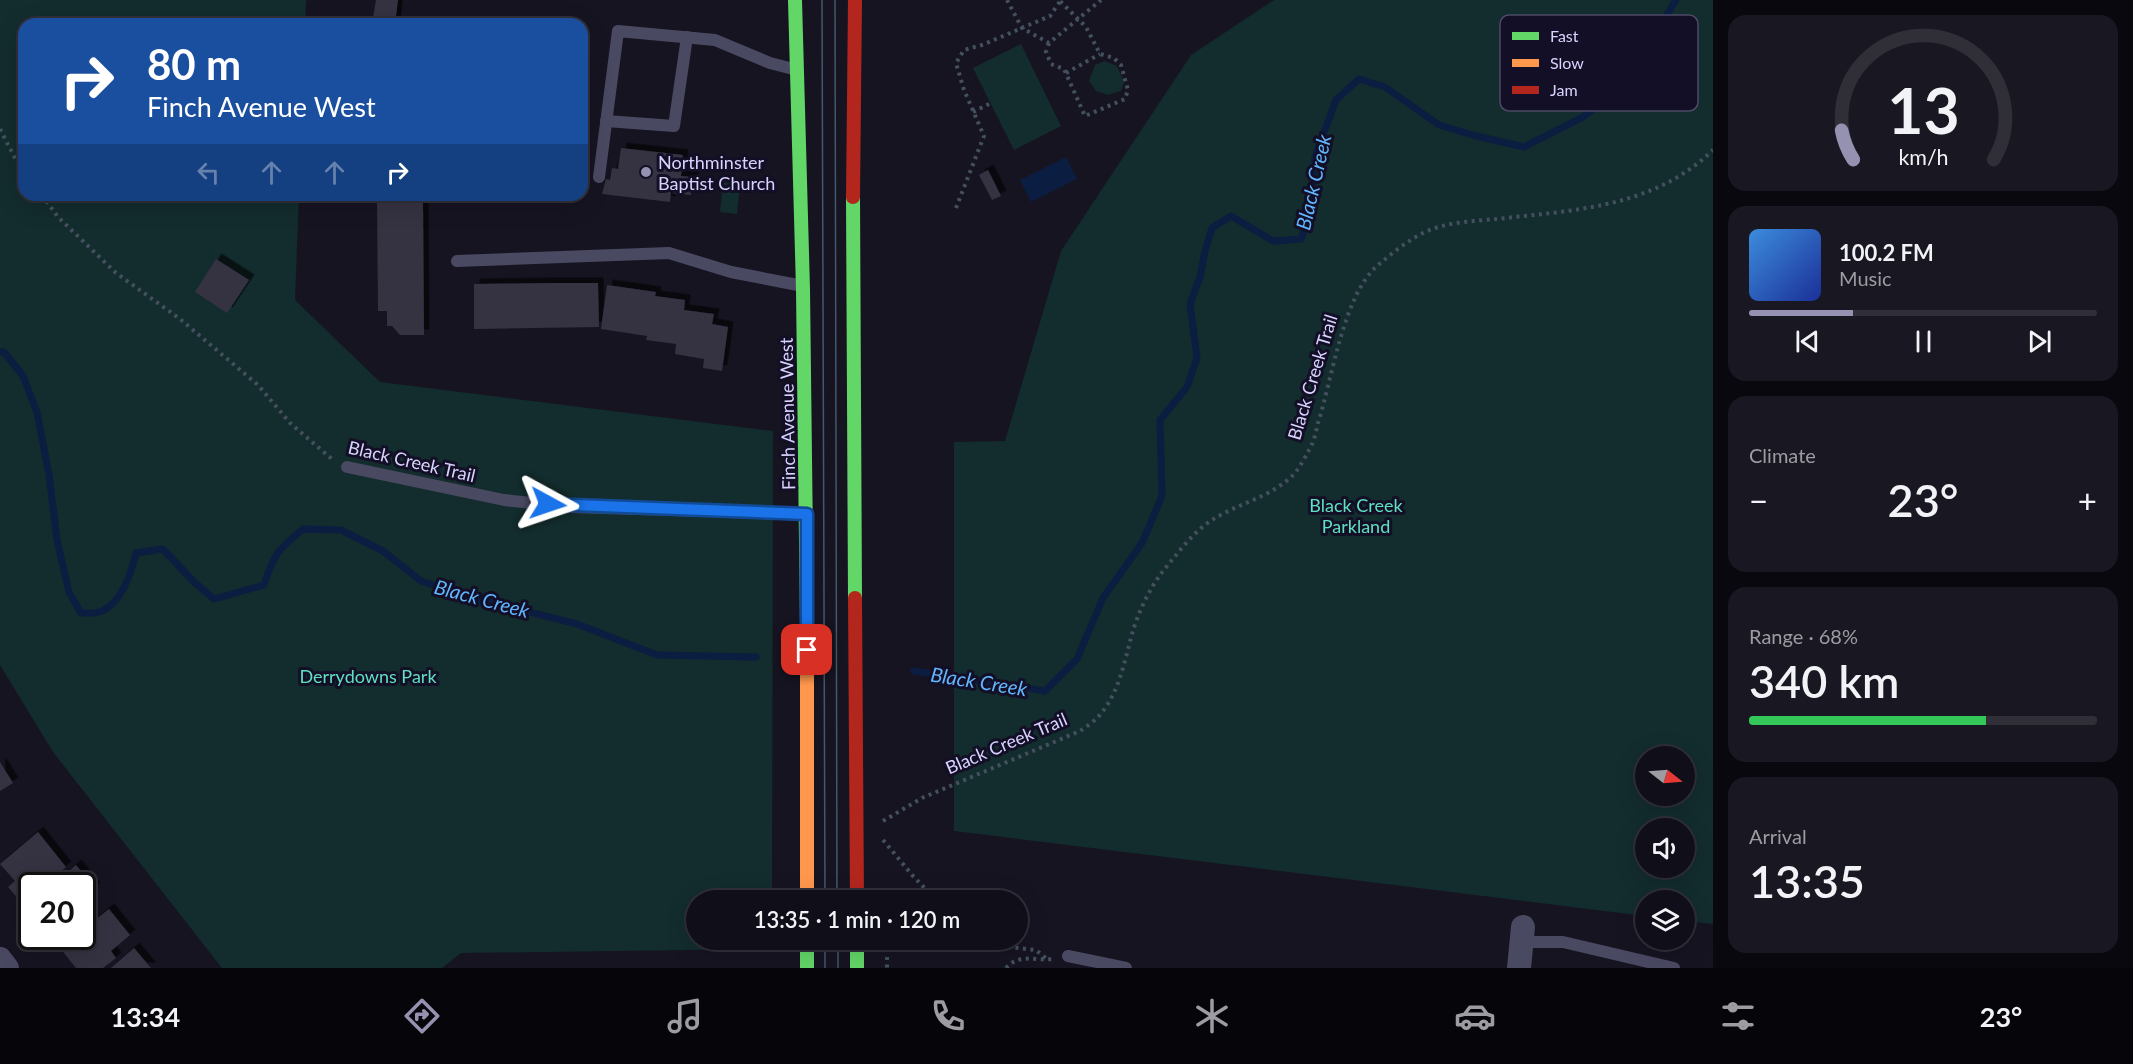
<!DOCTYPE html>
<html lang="en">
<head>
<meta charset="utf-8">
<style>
	:root { --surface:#100f19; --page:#191822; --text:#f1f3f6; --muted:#9c9ca2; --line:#302f38; --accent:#9591b1 }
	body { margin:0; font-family:Lato,sans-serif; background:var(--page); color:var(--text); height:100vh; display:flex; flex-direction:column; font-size:22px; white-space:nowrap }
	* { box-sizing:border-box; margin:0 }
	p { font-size:20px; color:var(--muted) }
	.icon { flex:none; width:33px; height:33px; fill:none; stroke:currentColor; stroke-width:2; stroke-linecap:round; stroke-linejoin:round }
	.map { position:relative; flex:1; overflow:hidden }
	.details { display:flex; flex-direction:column; gap:15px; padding:15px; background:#09080e; width:420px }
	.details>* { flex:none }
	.guide { position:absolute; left:18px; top:18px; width:570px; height:183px; border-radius:18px; box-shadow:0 6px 24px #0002,0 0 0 2px var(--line); background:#1a4fa0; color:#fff; overflow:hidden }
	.needle { width:39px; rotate:107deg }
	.tools { position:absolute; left:1635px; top:746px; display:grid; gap:12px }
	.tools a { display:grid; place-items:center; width:60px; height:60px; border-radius:50%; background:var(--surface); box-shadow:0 6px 24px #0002,0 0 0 2px var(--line); font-size:30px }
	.speed { position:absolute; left:18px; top:872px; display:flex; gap:12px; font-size:30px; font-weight:700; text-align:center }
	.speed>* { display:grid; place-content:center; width:78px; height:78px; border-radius:50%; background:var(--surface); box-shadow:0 6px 24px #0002,0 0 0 2px var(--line); line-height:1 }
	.speed .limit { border:3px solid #111; border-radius:9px; background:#fff; color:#111 }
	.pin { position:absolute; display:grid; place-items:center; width:51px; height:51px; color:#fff; margin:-26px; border-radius:12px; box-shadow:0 3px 9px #0006 }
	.me { position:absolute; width:66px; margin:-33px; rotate:95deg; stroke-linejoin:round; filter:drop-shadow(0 0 4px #0008) }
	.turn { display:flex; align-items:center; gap:21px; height:126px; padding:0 30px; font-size:27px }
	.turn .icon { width:78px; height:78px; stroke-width:2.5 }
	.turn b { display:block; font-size:42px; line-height:51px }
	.lanes { display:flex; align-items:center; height:57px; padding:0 30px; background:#0003; justify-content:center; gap:30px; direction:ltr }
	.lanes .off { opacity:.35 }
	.big { font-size:45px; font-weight:600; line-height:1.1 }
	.details .widget { flex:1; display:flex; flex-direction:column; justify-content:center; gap:9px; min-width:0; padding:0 21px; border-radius:18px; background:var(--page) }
	.details .dial { align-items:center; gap:0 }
	.dial svg { height:156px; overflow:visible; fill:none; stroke:var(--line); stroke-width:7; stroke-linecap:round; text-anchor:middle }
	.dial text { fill:var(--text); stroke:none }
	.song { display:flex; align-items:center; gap:18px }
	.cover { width:72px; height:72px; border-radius:9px; background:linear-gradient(135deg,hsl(210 70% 55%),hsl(230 70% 35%)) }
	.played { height:6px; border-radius:3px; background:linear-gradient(90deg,var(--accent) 30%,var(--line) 30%) }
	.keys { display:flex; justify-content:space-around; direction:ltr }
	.heat { display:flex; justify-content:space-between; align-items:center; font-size:33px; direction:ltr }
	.charge { height:9px; border-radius:4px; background:linear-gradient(90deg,#34c759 68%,var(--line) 0) }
	.trip { position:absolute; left:686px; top:890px; width:342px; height:60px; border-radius:30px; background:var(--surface); box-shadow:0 6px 24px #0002,0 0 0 2px var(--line); font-weight:600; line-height:60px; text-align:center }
	.tab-bar { display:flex; height:96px; justify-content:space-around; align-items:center; background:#06060a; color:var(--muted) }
	.tab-bar .icon { width:42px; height:42px }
	.tab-bar .active { color:var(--accent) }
	.tab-bar b { font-size:27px; color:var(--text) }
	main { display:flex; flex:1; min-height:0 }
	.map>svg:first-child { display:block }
</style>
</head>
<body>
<main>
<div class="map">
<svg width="1713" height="968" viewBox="0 0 1713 968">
	<defs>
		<filter id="shadow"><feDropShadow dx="5.5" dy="-5.5" stdDeviation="0" flood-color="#0009"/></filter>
	</defs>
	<rect width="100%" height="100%" fill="#161421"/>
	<g fill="#132c2d" fill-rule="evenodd">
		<path d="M0,0H306L305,24H24V195H299L295,300L380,382L773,431L772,900H696V939H771V949L461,953L442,968H222L53,752L0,665Z"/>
		<path d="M1274,0H1713V924L1685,921L1684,900H1646L1645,916L954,831V442L1005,441L1061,251L1191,55ZM1646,756H1684V795H1646ZM1646,828H1684V867H1646Z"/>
		<path d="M1021,44L1061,126L1014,150L973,68Z"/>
		<path d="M1105,61L1117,66L1124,82L1121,91L1108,95L1096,91L1089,81L1095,65Z"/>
		<path d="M723,182L740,184L737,214L720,212Z"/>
	</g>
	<path fill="#0b1e41" d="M1066,157L1077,179L1031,202L1020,180Z"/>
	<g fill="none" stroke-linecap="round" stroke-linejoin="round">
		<g stroke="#0b1e41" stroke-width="7">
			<path d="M0,352H4L23,376L37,412L49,475L57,540L69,592L81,613C85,613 90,613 95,613C120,609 131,574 136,553L163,549L194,582L214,599L264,585C274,553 278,550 303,529L341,530L383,551L421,581L474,598L577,624L657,655L756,657"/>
			<path d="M914,671L1045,691L1077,659L1103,598L1142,543L1162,496L1160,420L1187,387L1197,358L1190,304L1200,277L1205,251L1212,228L1231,216L1273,241L1301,239L1311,211L1315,157L1336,100L1359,79L1385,87L1439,125L1476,136L1524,147L1583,117L1617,90L1638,61L1676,0"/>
		</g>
	</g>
	<g fill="#343243" filter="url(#shadow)">
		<path d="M376,0H398L395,24H372Z"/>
		<path d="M621,148L683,155L681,176L694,177L691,195L671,193L670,202L602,194L606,179L610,180L612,168L618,169Z"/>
		<path d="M988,170L1001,196L992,200L979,175Z"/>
		<path d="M377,201H423L424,335H400L392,326H387V311H378Z"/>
		<path d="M216,259L249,280L227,313L195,292Z"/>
		<path d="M550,283H598L599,327L474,329V284Z"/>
		<path d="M607,285L656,292L655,296L685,300L684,310L714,314L712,324L728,327L722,371L703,368L704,359L675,354L676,344L646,340L647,336L601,329Z"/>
		<path d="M0,762L13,783L0,791Z"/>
		<path d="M38,832L66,867L44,885H32V896L22,903L8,887L15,881L0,864Z"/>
		<path d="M76,865L95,888L82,899V885H53Z"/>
		<path d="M109,909L130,935L111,951L116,958L103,968H76L60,948L74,936H82V930Z"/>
		<path d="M134,948L151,968H111Z"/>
	</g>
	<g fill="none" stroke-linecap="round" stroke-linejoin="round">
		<g stroke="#44505f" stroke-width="4" stroke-dasharray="3 4.5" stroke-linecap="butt">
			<path d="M1007,0L1022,28L1049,43L1101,0"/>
			<path d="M1049,43L1046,52L1051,64L1064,69L1085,116L1125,99L1128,90L1121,65L1114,58L1100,54L1086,27L1060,1"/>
			<path d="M1066,73L1100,54"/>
			<path d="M973,112L991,103"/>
			<path d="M0,129L17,162L24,172"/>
			<path d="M42,195L58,217L116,273L180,319L258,385L290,423L333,460"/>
			<path d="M956,208L984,136L964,90L956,63L964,50L982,45L1050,16L1061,0"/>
			<path d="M883,821L922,798L1080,731C1086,727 1093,722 1098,717C1119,694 1124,663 1132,634C1138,613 1149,589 1163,571C1178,553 1192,533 1212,520C1237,504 1268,498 1291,477C1298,471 1304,459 1309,450C1314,442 1316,432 1318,423C1332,380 1343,296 1377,266C1391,254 1407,241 1423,233C1445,222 1474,221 1497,219C1575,210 1653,208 1713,150"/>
			<path d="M883,840L913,876L936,900"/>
			<path d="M987,939L1008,947L1036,950L1047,959"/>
			<path d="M887,957V968"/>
			<path d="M1006,968C1019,953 1035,961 1053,959"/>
		</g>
		<g stroke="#4a4962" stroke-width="12">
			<path d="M606,121L674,126L687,37"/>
			<path d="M599,177L618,31L715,40L770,63L793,69"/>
			<path d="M457,261L669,253L731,272L803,286"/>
			<path d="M347,467L504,500L570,507L806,514"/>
			<path d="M1522,942H1563L1674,968"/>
			<path d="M1068,956L1126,968"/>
		</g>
		<g stroke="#4a4962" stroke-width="24">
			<path d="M0,959L7,968"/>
			<path d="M1519,968L1523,927"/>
		</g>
		<g stroke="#63d668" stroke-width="14">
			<path d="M795,0L803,289L807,626"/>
			<path d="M853,197L855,598"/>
			<path d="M807,939V968"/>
			<path d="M857,939V968"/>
		</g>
		<path stroke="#ff974d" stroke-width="14" d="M807,626V900"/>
		<g stroke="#b3261e" stroke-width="14">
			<path d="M853,197L855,0"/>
			<path d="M855,598L857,900"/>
		</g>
		<g stroke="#43596b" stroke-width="1.5">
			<path d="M822,0L825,900"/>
			<path d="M835,0L837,900"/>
			<path d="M825,939V968"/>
			<path d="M838,939V968"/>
		</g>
	</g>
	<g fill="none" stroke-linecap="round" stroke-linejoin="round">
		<g stroke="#114b97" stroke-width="15">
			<path id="route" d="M548,504L807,514V650"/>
		</g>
		<use href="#route" stroke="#1a73e8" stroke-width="10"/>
	</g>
	<circle fill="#9591b1" stroke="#130f26" stroke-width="2" cx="646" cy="172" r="6"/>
	<g text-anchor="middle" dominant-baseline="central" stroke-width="6" stroke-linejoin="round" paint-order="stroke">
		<g font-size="18" fill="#d9d4ff" stroke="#130f26" text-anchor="start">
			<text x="658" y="162">Northminster<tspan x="658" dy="21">Baptist Church</tspan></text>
		</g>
		<g font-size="18" fill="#d9d4ff" stroke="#130f26">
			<text transform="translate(1312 377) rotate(-73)">Black Creek Trail</text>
			<text transform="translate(787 414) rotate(-91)">Finch Avenue West</text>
			<text transform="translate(412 461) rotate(13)">Black Creek Trail</text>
			<text transform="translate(1006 743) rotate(-23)">Black Creek Trail</text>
		</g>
		<g font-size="18" fill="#5fe0c0" stroke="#130f26">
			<text x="1356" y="505">Black Creek<tspan x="1356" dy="21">Parkland</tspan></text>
			<text x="368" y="676">Derrydowns Park</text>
		</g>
		<g font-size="20" font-style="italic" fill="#62b6ff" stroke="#130f26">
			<text transform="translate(1313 182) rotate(-77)">Black Creek</text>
			<text transform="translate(482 598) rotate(15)">Black Creek</text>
			<text transform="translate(979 681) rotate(9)">Black Creek</text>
		</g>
	</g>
	<rect x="1500" y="15" width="198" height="96" rx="9" fill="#130f26" stroke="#4e4a67" stroke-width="1.5"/>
	<rect x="1512" y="32" width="27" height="8" fill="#63d668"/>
	<rect x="1512" y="59" width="27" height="8" fill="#ff974d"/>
	<rect x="1512" y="86" width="27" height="8" fill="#b3261e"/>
	<g font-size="16" fill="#d9d4ff">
		<text x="1550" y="42">Fast</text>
		<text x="1550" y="69">Slow</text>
		<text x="1550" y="96">Jam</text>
	</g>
</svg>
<div class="tools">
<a><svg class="needle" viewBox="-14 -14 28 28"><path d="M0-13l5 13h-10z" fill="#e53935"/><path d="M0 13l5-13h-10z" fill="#9c9ca2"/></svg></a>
<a><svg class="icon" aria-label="sound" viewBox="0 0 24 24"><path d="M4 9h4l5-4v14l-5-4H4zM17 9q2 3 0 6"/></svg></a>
<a><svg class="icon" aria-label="layers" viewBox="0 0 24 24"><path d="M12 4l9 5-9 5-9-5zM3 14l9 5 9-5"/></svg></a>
</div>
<div class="speed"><div class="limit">20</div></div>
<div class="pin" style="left:807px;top:650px;background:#d93025"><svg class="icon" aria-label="arrive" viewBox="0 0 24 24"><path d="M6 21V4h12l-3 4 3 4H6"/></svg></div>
<svg class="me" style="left:548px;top:504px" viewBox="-20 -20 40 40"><path d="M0-17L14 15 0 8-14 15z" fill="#1a73e8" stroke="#fff" stroke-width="4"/></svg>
<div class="trip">13:35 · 1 min · 120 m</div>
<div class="guide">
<div class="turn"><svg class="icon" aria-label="right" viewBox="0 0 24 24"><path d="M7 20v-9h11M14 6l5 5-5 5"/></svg><div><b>80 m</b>Finch Avenue West</div></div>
<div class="lanes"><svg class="icon off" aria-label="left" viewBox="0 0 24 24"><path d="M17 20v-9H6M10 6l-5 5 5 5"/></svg><svg class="icon off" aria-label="ahead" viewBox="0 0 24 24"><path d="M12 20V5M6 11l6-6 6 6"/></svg><svg class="icon off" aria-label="ahead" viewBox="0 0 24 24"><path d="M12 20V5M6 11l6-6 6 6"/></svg><svg class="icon" aria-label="right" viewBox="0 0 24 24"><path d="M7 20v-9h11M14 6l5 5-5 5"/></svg></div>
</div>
</div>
<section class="details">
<div class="widget dial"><svg viewBox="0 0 100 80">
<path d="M14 69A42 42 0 1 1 86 69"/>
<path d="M14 69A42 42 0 0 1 8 54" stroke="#9591b1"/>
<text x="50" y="56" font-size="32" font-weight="700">13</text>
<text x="50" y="72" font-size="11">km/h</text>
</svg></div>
<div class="widget">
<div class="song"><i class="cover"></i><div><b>100.2 FM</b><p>Music</p></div></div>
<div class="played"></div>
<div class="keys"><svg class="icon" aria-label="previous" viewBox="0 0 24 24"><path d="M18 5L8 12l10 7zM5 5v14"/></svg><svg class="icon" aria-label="pause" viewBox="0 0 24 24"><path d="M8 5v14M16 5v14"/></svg><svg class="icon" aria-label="next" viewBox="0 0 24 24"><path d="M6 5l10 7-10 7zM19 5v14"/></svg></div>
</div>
<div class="widget"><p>Climate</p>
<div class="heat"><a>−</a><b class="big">23°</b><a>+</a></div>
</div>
<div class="widget"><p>Range · 68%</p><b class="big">340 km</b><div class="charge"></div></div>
<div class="widget"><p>Arrival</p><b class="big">13:35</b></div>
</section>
</main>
<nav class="tab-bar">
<b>13:34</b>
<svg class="icon active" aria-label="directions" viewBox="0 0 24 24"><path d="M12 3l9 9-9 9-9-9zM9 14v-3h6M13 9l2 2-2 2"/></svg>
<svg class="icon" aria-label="music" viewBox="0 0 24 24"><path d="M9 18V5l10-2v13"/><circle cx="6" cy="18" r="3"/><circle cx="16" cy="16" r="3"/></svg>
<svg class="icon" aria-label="phone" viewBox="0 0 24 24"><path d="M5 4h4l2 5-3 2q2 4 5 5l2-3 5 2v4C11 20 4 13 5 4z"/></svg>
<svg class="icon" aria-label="climate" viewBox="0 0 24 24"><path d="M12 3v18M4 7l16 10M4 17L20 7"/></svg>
<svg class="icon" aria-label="car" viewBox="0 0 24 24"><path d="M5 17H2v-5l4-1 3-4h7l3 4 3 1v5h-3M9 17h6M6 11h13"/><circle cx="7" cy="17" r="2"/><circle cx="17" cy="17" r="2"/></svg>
<svg class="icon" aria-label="filters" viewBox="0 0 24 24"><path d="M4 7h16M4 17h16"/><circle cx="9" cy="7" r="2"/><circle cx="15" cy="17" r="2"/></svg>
<b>23°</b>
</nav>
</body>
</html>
